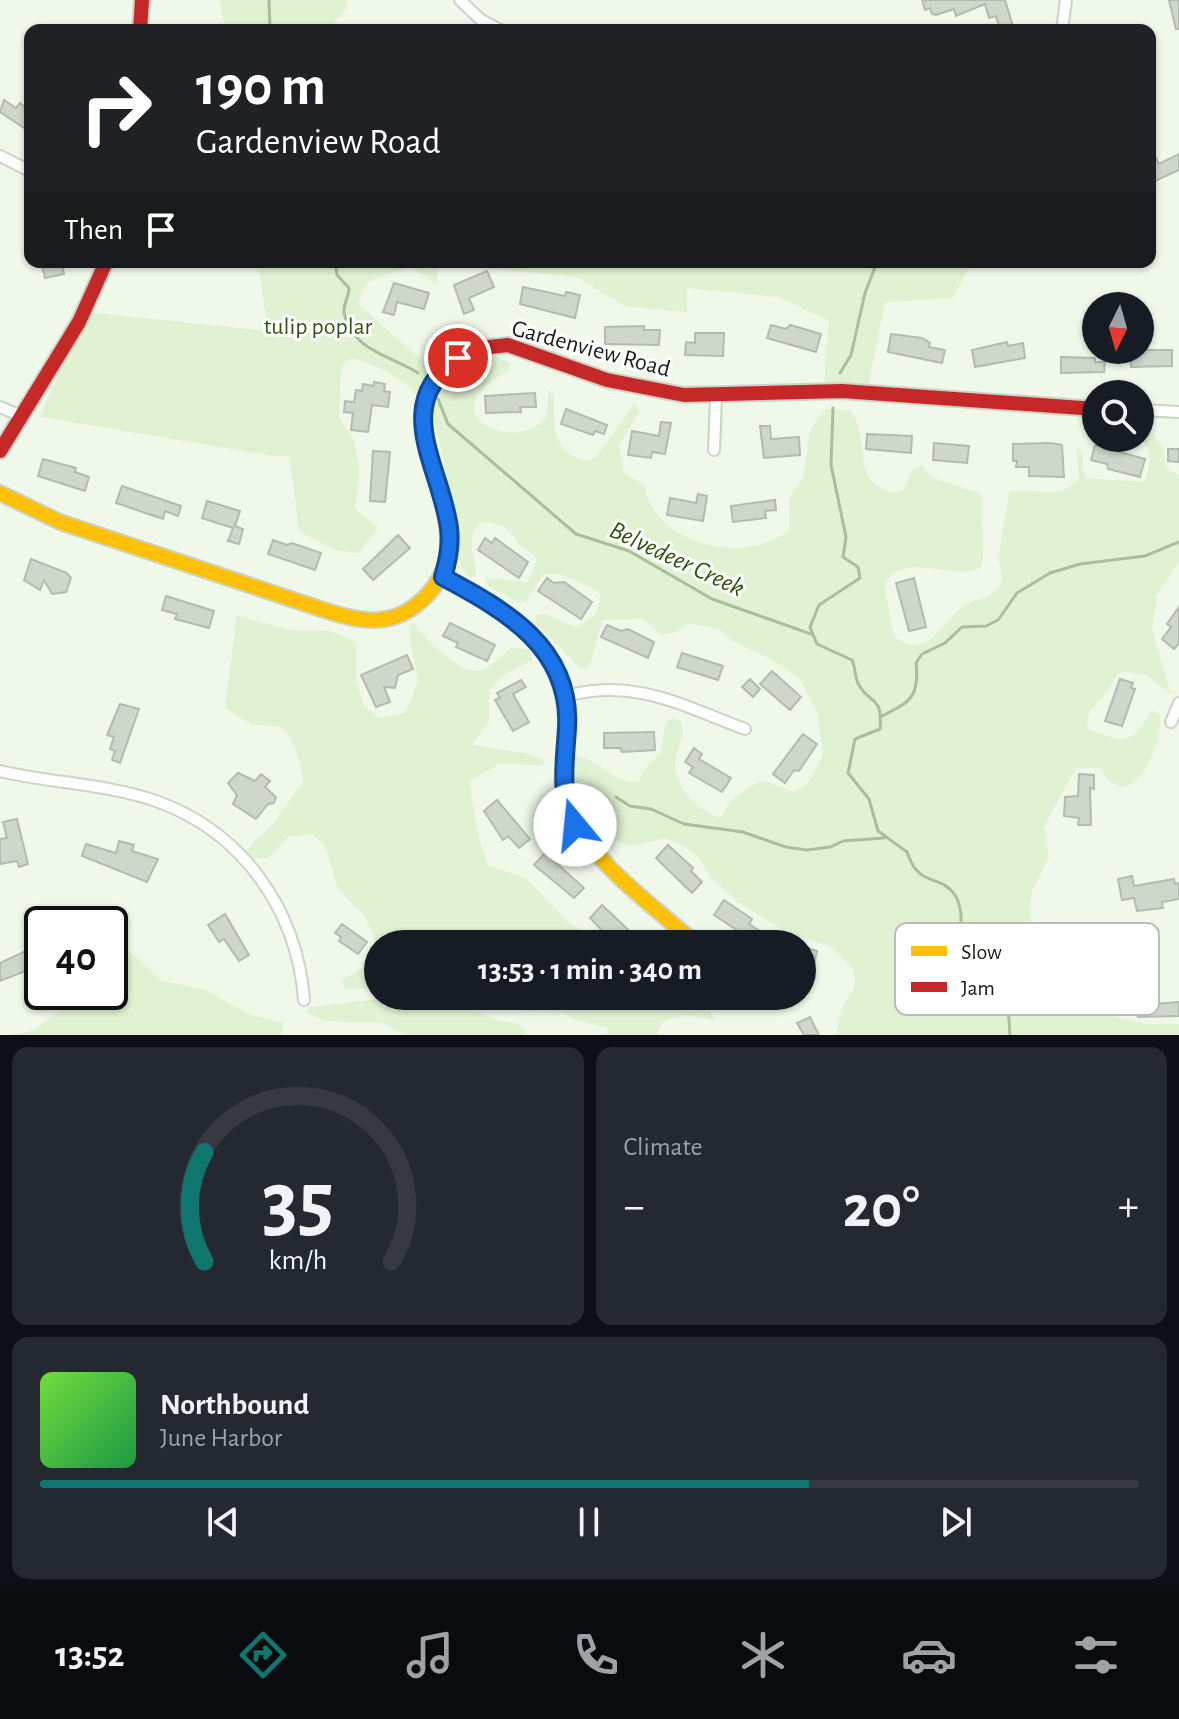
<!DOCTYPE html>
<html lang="en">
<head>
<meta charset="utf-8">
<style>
	:root { --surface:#171b24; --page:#242831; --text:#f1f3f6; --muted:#9ea1a6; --line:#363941; --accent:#0f766e }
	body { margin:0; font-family:"Alegreya Sans",sans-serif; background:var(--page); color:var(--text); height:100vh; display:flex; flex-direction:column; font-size:30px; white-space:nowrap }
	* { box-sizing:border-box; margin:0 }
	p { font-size:26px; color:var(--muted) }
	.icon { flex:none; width:44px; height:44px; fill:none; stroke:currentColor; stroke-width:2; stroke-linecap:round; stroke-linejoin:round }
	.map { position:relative; height:1035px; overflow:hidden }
	.side { display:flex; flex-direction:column; gap:12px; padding:12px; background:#0d0f14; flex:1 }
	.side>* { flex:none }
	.guide { position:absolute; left:24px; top:24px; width:1132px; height:244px; border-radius:16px; box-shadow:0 2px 6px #0004; background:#202124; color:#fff; overflow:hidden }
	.needle { width:52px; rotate:185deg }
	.fabs { position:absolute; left:1082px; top:292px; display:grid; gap:16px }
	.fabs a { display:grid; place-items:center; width:72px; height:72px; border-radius:50%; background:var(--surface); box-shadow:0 2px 6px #0004; font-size:40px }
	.speed { position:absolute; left:24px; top:906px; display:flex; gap:16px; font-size:40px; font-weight:700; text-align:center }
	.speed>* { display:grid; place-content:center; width:104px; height:104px; border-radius:50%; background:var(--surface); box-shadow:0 2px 6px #0004; line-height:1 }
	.speed .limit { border:4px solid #111; border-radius:12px; background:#fff; color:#111 }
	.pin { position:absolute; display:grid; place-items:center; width:68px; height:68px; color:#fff; margin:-34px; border:4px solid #fff; border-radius:50%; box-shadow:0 2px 8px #0007 }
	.me { position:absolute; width:88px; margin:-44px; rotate:343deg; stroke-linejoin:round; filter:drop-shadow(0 0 6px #0008) }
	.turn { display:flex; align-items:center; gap:28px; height:168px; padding:0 40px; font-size:36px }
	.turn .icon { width:104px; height:104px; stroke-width:2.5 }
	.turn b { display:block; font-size:56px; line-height:68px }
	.then { display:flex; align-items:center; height:76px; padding:0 40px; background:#0003; gap:16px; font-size:30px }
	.big { font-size:60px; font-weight:700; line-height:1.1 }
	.side .widget { flex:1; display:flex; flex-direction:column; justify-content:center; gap:12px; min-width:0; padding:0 28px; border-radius:16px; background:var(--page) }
	.side .dial { align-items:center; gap:0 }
	.dial svg { height:208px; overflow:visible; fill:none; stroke:var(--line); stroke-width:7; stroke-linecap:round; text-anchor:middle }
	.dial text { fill:var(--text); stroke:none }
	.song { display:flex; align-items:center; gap:24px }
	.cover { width:96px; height:96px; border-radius:12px; background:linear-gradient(135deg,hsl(100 70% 55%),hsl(140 70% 35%)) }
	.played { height:8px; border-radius:4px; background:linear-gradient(90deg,var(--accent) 70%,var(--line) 70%) }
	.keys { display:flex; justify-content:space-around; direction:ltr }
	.heat { display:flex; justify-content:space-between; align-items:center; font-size:44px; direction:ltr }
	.side .tiles { flex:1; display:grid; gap:12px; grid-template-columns:1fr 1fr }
	.widget:last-child { grid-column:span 2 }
	.trip { position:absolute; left:364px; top:930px; width:452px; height:80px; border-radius:40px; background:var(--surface); box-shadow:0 2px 6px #0004; font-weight:700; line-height:80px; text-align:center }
	.tab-bar { display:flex; height:128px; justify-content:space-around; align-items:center; background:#090b0e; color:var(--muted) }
	.tab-bar .icon { width:56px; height:56px }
	.tab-bar .on { color:var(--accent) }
	.tab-bar b { font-size:36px; color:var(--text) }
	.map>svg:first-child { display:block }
</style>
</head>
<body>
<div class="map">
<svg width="1179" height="1035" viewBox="0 0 1179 1035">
	<rect width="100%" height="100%" fill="#eff8e9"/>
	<g fill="#e0f2d2">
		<path d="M220,0H346L348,6L328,30H225Z"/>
		<path d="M258,262H972L953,298L885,302L867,392L824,387L829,321L779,297L687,288V312L625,306L576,277L451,264L438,268L436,285L411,266L367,282L358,304L443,379C457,365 477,360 496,356L510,363L509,371C423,413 517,457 547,416L548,390L554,395C553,425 552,455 588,461L596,457L635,403L639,411L619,446L623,472L644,485C654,544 745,567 789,530L790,498L803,477L811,428L826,409L851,411C871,438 849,484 895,493L903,490L914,468L922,465L933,478L981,494L983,561L980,568C951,581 903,550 884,584L894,636C925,663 943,622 964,606C976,598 994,598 1001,584C1005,576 999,568 999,560C1000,537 1006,513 1010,491C1035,488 1060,501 1079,479L1077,447L1083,454V471L1087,478L1144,482C1152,463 1153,452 1140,437L1145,431L1153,433L1163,448L1166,469L1179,475V562L1157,595L1152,629L1171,694L1145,675L1122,671C1112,680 1111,688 1103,697C1093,709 1084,712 1089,730L1121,740L1136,734L1152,711L1160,715C1162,738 1147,780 1123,788L1109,781L1100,768H1076C1066,788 1052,808 1044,828L1049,856L1032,891L1029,909L1034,934L1040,949L1051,961L1097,985L1102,992L1104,1014L1146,1024H1179V1035H836L842,1008L855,987L854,970L832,947L787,933L738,902L712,879L700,859L687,848L665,838L633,846L617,842L582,808L569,769L571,761L577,756C600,760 613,784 639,782L643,771L660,754L666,722L673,718L681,721C687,737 678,741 676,756C671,784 696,810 720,818L734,797L762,780L794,792L808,783L823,755L818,714L800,679L773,660L732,641L721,630L689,623L676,632L661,635L643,619L603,620C596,636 595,654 588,668H580L540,628L535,622L537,614H546L577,628L596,613L601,597L597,590L560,574H543L526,602H518L488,586L486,578L528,582L537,559C531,551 522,549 517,542C507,525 499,522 479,523C464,544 476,555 476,577H468C454,558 454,541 451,519C442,437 441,383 351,358L341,367L339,417L354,440L359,468L355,508L378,528L358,553L332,549L299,531L290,456H273L40,417L85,312L268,331Z"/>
		<path d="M237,616L290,630L331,631L356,642V681L364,706L380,718L405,713L418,682L410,639L411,621C423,635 461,678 482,670C492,667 503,654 512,647L529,650L533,660L503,675L489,691V722L471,745L526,753L544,760L543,765L499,764L469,782L478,836L488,865L525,878L567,921L598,944H378V948L366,918L338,888L325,846L312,834L288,837L268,858L249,859L247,849L272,825L303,782C300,759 296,742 280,726L252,725L225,708Z"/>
		<path d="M131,952L162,981L203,989L251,1015L284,1023L281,1035H10L35,1030L83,992H110V956Z"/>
		<path d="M378,959V987L345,990L342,980Z"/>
		<path d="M406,996H450L494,1020L518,1023L528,1035H405L384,1023L324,1021L305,1011L310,1007Z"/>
		<path d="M481,996H636L653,1009L706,1003L716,1021L686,1015L662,1022L658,1035H607V1028L573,1019L563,1012L508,1010Z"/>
	</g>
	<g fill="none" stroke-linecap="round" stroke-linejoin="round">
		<g stroke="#a9bf9a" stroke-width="3">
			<path d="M269,0L270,30"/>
			<path d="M335,262L337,275L349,288C349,297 343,304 344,313C352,351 392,356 418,373"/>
			<path d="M840,373L851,355L865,293L877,262"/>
			<path d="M438,399L448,424L576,534L629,551L712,599L811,634"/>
			<path d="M833,408L831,465L846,537L843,557L858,567L860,578L819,605L810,627L817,644L852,660C856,668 854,677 859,685C870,705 883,695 880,729L855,739L848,773L869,799L878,831L907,852C919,889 940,873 955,895C968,917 955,940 963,962C974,994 1002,996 1007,1010C1010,1018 1009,1027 1010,1035"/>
			<path d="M882,716C910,702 920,697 916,663L922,654L945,643L962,627L986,626L998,620L1017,593L1050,573L1080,564L1145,556L1179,542"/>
			<path d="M616,797L630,806L651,809L684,824L743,832L786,847L807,850L830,847L843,841L884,838"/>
		</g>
	</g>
	<g fill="#cfd6ca" stroke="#b4baaf" stroke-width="2">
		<path d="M922,0H1005L1013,26L1000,30L996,16L989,18L985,4L956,16L954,9L936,15L932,14L930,8L925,10Z"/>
		<path d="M1169,0H1179V29H1176Z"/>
		<path d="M4,100L16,108L20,103L30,111V132L0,112Z"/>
		<path d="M1150,146L1159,164L1179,154V170L1153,182Z"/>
		<path d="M41,262H62L64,274L45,278Z"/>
		<path d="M487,271L494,287L469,298L474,310L464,314L454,285Z"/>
		<path d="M394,283L429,293L424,309L397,302L394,315L383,312Z"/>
		<path d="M523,287L565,296L566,292L580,295L575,318L520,304Z"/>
		<path d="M771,325L786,329L790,325L821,334L816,352L767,338Z"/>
		<path d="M644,326V330H660L659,345L605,344V327Z"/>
		<path d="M695,333H724L723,356L685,355L686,342L695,343Z"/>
		<path d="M891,334L922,338L930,343L929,347L945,350L942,363L888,352Z"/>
		<path d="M1007,342L1008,346L1023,343L1025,358L975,367L972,350Z"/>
		<path d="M1130,350H1172V366L1131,367Z"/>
		<path d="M1061,357L1095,358V362H1105L1104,372L1061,373Z"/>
		<path d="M374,382L385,384L384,391L390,392L388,407L372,405L368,432L351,430L353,413L344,412L345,401L354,402L356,390L362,391L363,384L373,386Z"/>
		<path d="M535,393L536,407H520L521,412L486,413L485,396Z"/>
		<path d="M566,409L607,425L604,434L595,431L593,435L561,424Z"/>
		<path d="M661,422L671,423L665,454L652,452L651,458L628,455L632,431L659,436Z"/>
		<path d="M760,426H770L771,439L799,437L800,455L764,458Z"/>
		<path d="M867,434L912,436L911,453L866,449Z"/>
		<path d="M934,443L969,446L967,463L933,460Z"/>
		<path d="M1050,443L1062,445L1064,477L1029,476V467H1016L1017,461H1013V444Z"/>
		<path d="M1095,445L1145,459L1140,477L1108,469L1107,464L1091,460Z"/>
		<path d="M1168,449H1179V462L1168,461Z"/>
		<path d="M373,451L390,452L385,502L370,501Z"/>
		<path d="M43,459L76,468L75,472L89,477L85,491L38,476Z"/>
		<path d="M122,486L181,506L178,516L165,511L163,519L116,503Z"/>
		<path d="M698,494L707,496L703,521L667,515L670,498L696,503Z"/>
		<path d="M775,500L776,510L765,511L766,518L733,522L731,506Z"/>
		<path d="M207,501L240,511L235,526L243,529L239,544L228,541L233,528L202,518Z"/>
		<path d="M398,535L410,548L373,580L363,569Z"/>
		<path d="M485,538L492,543L495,538L528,562L519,578L478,550Z"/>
		<path d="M273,540L287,545L292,543L321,553L315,570L268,554Z"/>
		<path d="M31,559L67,573L71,578L66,592L52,594L44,580L40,590L24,580Z"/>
		<path d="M547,578L554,583L564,582L592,602L581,619L538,591Z"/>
		<path d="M914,578L926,627L909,631L896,583Z"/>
		<path d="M166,596L214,611L209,628L175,619L177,614L162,610Z"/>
		<path d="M1179,607V643L1174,649L1162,639L1171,627L1167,624Z"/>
		<path d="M450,623L495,645L487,661L456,647L458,643L443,636Z"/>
		<path d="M607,625L621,631L628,629L654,642L648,658L601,637Z"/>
		<path d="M682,653L723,666L718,680L677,667Z"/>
		<path d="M407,655L413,669L398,675L395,688L384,687L390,702L376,707L361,675Z"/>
		<path d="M772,671L801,697L790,710L760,684Z"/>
		<path d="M750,679L760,689L753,697L742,687Z"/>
		<path d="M1120,679L1133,683L1131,688L1135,689L1122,726L1105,721Z"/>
		<path d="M521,680L526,687L513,694L529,722L513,731L495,700L500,698L497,693Z"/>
		<path d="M120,704L139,709L120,763L112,760L115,751L110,749L114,737L107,735Z"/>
		<path d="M654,732L655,750L622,752L620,748H604V733Z"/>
		<path d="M803,734L817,744L799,771L794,770L785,783L773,774Z"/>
		<path d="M694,748L702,754L699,759L731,778L722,792L689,773L693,767L685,762Z"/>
		<path d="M238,773L255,781L261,774L270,781L265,787L276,797L274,803L268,804L256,819L233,804L237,795L228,783Z"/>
		<path d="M1079,774L1094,775V789L1090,788L1091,825H1078L1079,818L1064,816L1065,797L1078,796Z"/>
		<path d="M497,800L530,839L519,848L508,836L503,840L484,811Z"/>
		<path d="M17,819L28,864L19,867L17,861L0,864V839L7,838L3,822Z"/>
		<path d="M119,841L134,845L132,851L158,859L147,882L82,856L86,844L116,853Z"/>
		<path d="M668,845L693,868L691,871L702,882L692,893L656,858Z"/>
		<path d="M545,853L584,888L574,898L534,865Z"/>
		<path d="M1132,876L1134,886L1174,879L1175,884L1179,883V899L1162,902L1163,908L1137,911L1134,898L1122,900L1118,879Z"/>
		<path d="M724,900L752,919L749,924L763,933L756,943L714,915Z"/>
		<path d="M602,905L638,939L633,944L612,941L590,918Z"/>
		<path d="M225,914L249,955L239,961L224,939L219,942L208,925Z"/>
		<path d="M342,924L367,942L358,954L339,941L341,937L335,933Z"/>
		<path d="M802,947L817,951L810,979L802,977Z"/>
		<path d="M32,948L39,966L0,981V963Z"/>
		<path d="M1124,989V994H1155L1156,1004L1179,1002V1016L1138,1017L1135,1012H1125V1009L1107,1010L1106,991Z"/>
		<path d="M810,1017L819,1035H804L797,1023Z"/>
	</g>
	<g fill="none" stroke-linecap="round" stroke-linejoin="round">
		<g stroke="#ccd3c7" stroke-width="14">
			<g id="street">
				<path d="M460,0L481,20L500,30"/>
				<path d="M1062,30L1066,0"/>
				<path d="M0,156L30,171"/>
				<path d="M0,407L21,416"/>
				<path d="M1140,410L1179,412"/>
				<path d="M714,450L716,397"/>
				<path d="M566,696C634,677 683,706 745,729"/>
				<path d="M1171,722L1179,703"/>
				<path d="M0,771C51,783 107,784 156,801C243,832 297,910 304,1000"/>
			</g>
		</g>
		<g stroke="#ccd3c7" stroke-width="18">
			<g id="slow">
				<path d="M0,493L60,522L327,611C358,621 388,627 415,606C482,555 428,487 424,422C423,412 426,401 427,391"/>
				<path d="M443,577C510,614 570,648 566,734C565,760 557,788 569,812C595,866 653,905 696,944"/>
			</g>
		</g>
		<g stroke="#ccd3c7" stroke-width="18">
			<g id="jam">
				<path d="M140,30L142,0"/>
				<path d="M427,391L444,366L480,348L508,345L607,380L684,395L842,391L1096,409"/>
				<path d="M0,451L79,322L106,262"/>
			</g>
		</g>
		<use href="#street" stroke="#fdfefc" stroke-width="10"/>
		<use href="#slow" stroke="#ffc107" stroke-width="14"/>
		<use href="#jam" stroke="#c62828" stroke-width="14"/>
	</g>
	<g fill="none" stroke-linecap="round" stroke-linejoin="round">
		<g stroke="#114b97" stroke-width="20">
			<path id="route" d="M458,358C390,405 441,467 449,528C451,544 448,561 443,577C505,610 572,648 567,728C565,763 559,792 575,825"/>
		</g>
		<use href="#route" stroke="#1a73e8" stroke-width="14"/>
	</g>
	<g text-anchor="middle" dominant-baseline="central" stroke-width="6" stroke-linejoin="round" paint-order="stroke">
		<g font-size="24" fill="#345512" stroke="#fff">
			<text x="318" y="327">tulip poplar</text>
		</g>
		<g font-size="24" fill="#191f15" stroke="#fff">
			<text transform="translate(591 349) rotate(15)">Gardenview Road</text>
		</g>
		<g font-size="26" font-style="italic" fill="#32530f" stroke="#fff">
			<text transform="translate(677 559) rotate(25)">Belvedeer Creek</text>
		</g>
	</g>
	<rect x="895" y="923" width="264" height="92" rx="12" fill="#fff" stroke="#babcb9" stroke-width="2"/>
	<rect x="911" y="946" width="36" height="10" fill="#ffc107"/>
	<rect x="911" y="982" width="36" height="10" fill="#c62828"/>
	<g font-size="22" fill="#191f15">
		<text x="961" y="959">Slow</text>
		<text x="961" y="995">Jam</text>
	</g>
</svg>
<div class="fabs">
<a><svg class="needle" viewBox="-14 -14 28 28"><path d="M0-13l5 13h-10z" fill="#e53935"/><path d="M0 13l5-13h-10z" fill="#9ea1a6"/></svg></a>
<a><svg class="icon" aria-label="search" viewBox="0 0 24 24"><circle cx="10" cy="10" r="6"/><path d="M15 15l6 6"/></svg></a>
</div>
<div class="speed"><div class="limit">40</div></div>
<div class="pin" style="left:458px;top:358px;background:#d93025"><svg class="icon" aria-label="arrive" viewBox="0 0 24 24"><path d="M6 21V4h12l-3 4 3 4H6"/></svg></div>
<svg class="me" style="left:575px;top:825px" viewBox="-20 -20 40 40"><circle r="19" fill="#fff"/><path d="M0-13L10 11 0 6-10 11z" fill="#1a73e8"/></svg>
<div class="trip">13:53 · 1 min · 340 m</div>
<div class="guide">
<div class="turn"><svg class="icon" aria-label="right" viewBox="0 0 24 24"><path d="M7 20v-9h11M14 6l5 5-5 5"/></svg><div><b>190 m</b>Gardenview Road</div></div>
<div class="then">Then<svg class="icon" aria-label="arrive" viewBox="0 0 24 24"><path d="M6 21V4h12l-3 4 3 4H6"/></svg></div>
</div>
</div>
<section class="side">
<div class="tiles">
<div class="widget dial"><svg viewBox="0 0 100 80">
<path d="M14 69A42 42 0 1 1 86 69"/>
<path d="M14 69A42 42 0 0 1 14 27" stroke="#0f766e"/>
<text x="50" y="56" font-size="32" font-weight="700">35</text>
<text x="50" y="72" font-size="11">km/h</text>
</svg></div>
<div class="widget"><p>Climate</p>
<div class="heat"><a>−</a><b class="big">20°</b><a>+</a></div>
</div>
<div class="widget">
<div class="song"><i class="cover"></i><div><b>Northbound</b><p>June Harbor</p></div></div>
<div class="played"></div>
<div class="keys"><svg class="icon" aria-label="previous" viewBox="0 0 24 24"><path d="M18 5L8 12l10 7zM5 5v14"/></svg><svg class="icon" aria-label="pause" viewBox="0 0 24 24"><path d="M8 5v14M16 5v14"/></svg><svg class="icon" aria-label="next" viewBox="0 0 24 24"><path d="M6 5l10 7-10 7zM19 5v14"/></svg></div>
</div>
</div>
</section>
<nav class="tab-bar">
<b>13:52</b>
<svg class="icon on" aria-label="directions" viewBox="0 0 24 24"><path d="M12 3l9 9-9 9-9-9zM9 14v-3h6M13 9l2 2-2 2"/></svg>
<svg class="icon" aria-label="music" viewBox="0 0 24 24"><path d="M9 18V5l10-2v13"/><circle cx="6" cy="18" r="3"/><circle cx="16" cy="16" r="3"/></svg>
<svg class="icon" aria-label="phone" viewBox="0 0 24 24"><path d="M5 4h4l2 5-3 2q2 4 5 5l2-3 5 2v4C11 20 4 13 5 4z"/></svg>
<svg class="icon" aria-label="climate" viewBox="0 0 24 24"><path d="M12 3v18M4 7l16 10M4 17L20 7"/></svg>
<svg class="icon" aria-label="car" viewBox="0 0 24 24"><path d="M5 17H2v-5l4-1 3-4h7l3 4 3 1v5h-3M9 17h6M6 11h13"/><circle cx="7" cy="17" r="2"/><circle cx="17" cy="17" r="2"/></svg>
<svg class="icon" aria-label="filters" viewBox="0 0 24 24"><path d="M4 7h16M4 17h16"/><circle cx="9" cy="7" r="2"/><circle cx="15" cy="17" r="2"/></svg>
</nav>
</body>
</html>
